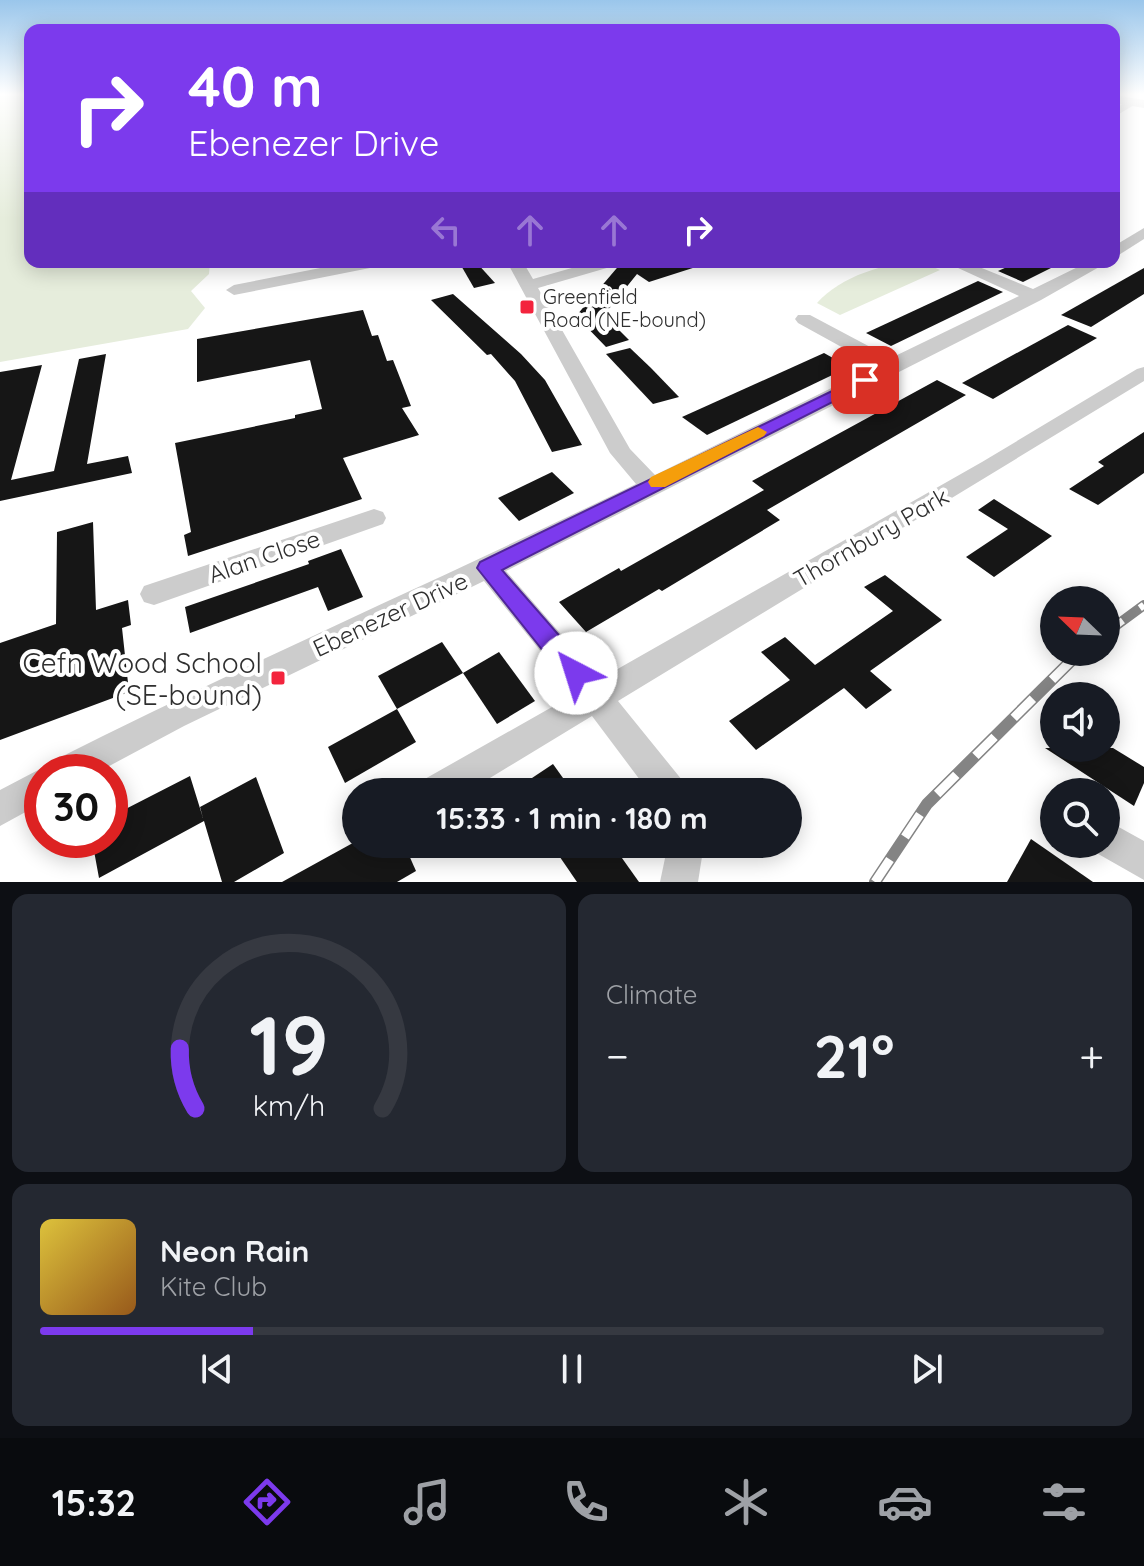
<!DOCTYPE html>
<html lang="en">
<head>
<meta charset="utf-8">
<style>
	:root { --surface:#171b24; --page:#242831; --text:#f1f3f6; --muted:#9ea1a6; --line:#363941; --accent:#7c3aed }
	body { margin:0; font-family:Quicksand,sans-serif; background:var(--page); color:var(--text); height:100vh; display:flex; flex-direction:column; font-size:30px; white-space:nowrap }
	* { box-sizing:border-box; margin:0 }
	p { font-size:26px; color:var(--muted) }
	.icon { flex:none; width:44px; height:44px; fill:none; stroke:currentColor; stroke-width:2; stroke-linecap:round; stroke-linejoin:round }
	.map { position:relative; height:882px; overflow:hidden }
	.drawer { display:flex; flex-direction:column; gap:12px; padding:12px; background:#0d0f14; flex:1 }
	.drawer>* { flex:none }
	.guide { position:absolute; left:24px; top:24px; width:1096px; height:244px; border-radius:16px; box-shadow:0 4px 20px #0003; background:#7c3aed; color:#fff; overflow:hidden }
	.needle { width:52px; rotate:293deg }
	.fabs { position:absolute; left:1040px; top:586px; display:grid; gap:16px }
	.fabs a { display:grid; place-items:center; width:80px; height:80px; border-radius:50%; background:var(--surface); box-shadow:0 4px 20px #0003; font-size:40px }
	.speed { position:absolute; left:24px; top:754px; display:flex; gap:16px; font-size:40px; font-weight:700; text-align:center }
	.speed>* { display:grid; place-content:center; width:104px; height:104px; border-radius:50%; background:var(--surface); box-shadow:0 4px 20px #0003; line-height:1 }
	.speed .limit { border:12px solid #d22; background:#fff; color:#111 }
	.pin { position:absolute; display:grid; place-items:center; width:68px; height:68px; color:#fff; margin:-34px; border-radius:16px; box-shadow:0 4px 12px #0006 }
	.me { position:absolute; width:88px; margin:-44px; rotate:320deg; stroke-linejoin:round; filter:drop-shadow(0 0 6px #0008) }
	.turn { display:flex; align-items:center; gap:28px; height:168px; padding:0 32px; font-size:36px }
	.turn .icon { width:104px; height:104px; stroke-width:2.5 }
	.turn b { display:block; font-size:56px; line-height:68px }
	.lanes { display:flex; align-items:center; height:76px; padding:0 32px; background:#0003; justify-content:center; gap:40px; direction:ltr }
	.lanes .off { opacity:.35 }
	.big { font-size:60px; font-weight:800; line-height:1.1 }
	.drawer .tile { flex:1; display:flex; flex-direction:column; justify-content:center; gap:12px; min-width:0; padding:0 28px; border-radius:16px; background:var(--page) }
	.drawer .dial { align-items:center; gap:0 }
	.dial svg { height:208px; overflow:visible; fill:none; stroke:var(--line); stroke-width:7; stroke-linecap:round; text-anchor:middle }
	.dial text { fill:var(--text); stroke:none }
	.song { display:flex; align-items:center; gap:24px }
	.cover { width:96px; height:96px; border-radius:12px; background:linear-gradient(135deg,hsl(50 70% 55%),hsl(30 70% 35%)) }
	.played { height:8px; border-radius:4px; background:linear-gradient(90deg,var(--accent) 20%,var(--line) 20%) }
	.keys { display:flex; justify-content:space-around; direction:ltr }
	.heat { display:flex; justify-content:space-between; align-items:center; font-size:44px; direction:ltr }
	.drawer .tiles { flex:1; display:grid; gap:12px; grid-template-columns:1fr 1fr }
	.tile:last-child { grid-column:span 2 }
	.trip { position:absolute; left:342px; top:778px; width:460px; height:80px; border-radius:40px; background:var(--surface); box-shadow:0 4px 20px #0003; font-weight:800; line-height:80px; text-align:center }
	.menu { display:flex; height:128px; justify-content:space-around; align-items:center; background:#090b0e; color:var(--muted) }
	.menu .icon { width:56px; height:56px }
	.menu .current { color:var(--accent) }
	.menu b { font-size:36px; color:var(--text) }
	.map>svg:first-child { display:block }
</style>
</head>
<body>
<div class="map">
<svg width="1144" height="882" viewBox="0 0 1144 882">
	<rect width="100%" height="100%" fill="#fff"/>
	<g fill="#e6eddc">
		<path d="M0,95H21L30,106V262H210L209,274L191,291L205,308L188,329L0,362Z"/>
		<path d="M922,262L940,270L840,315L817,303C841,276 886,262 922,262Z"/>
	</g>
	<g fill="#161616">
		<path d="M459,262H476L495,283L474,288Z"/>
		<path d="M622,262H698L699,266L649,282L637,274L604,315L629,340L606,347L576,316Z"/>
		<path d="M1018,262H1063L1023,282L998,271Z"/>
		<path d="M1144,268V294L1091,327L1061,315Z"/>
		<path d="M978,281L1003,292L891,346L866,333Z"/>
		<path d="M453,294L521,354L545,380L582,445L552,452L515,381L491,354L487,355L431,300Z"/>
		<path d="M363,310L372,336L378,335L387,361L393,360L411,406L402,408L419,435L343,458L362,499L188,556L184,535L191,532L175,443L295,418V415L322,409L310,360L197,382V339Z"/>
		<path d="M1068,325L1097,338L993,399L962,383Z"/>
		<path d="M630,348L651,368L679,397L653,404L606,354Z"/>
		<path d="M824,353L849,367L707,435L682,417Z"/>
		<path d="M106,354L87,464L128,456L132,473L0,501V372L42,365L11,480L54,471L79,359Z"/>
		<path d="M937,380L966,395L767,510L780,520L662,591L659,589L586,632L559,602L619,568L621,571L764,490L752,481Z"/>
		<path d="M1144,432V473L1098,505L1069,489L1104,466L1098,462Z"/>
		<path d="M552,472L574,493L519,521L498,498Z"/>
		<path d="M994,499L1052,536L994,577L966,557L1008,529L978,510Z"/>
		<path d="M93,522L96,610L128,600L131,625L122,628L129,692L0,740V643L56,624L57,532Z"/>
		<path d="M341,549L363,597L328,611L318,587L190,633L185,607L309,564L308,561Z"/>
		<path d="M885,575L942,620L870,671L892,690L866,709L844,688L756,750L729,721L790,680L761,652L785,637L815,665L893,611L864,587Z"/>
		<path d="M442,642L463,673L397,709L378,676Z"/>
		<path d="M499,652L535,701L497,724L463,673Z"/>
		<path d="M397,709L416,742L345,783L328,747Z"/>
		<path d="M1045,748H1113L1144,767V783L1134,806Z"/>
		<path d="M553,764L573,792H511Z"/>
		<path d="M190,776L203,818L200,807L256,777L284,853L234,882H222L204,821L99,878L92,840H110V817Z"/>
		<path d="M1031,839L1093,882H1007Z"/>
		<path d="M351,844H404L416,871L397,882H282Z"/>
		<path d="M551,844H612L639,882H577Z"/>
	</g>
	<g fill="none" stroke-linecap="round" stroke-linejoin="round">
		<g fill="#ccc" fill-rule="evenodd">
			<path d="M1130,100L1139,102L1114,117V109Z"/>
			<path d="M1144,228V239L1114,258V246Z"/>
			<path d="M351,262H383L375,267L234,295L226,290L234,285Z"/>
			<path d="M507,262H523L533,279L593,262H619L617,265L538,288L630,449L655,475L876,366L798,323L795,319L798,315H810L891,358L1019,296L945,262H967L1033,289L1088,262H1108L1041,300L506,571L600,679L982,462L1137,369L1144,367V381L618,701L682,780L687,792H649L592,716L467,792H418L423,780L575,694L484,581L184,726L98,772H42V803L0,826V790L42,768L49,770L53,761C245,664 443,578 636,484L610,453Z"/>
			<path d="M374,509L383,512L386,518L383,524L154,605L144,602L140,594L144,586Z"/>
			<path d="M1106,820L1144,841V880L1093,851L1091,844H1106Z"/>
			<path d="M668,844H704L698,882H660Z"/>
		</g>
		<path fill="#ccc" fill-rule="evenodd" d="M1114,95L1144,100V108L1114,103Z"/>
		<g stroke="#848484" stroke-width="10">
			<path id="rail-far1" d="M1106,633L1144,605"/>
		</g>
		<g stroke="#848484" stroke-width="12">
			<path id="rail" d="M875,882L927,804L1080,652"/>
		</g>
		<use href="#rail-far1" stroke="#fff" stroke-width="7" stroke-dasharray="21" stroke-linecap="butt"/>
		<use href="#rail" stroke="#fff" stroke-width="9" stroke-dasharray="27" stroke-linecap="butt"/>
	</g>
	<linearGradient id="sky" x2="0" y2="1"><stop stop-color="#9ac6eb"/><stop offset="0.43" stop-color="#fff"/><stop offset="1" stop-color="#fff" stop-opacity="0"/></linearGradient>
	<rect width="1144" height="219" fill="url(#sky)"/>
	<path fill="#7c3aed" stroke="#51269a" stroke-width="2" d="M865,375L873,380L870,383L502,570L585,665L588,673L585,681L576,684L567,681L477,568L480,562Z"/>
	<path fill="#f59e0b" d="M758,427L767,432L764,436L665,487H651L648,482L651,477Z"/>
	<g fill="#f3243d" stroke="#fff" stroke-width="3">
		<rect x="519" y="299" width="16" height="16" rx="4"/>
		<rect x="270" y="670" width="16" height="16" rx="4"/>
	</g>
	<g text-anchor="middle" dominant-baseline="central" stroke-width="8" stroke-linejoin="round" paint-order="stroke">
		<g font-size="20" fill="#2f2f2f" stroke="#fff" text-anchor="start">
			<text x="543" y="296">Greenfield<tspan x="543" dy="23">Road (NE-bound)</tspan></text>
		</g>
		<g font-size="24" fill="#2f2f2f" stroke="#fff">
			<text transform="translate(871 537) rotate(-30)">Thornbury Park</text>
			<text transform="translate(264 556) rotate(-19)">Alan Close</text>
			<text transform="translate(390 614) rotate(-25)">Ebenezer Drive</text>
		</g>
		<g font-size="28" fill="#2f2f2f" stroke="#fff" text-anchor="end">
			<text x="262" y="662">Cefn Wood School<tspan x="262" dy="32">(SE-bound)</tspan></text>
		</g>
	</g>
</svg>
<div class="fabs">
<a><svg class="needle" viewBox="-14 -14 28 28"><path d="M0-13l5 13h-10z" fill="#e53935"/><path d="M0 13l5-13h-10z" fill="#9ea1a6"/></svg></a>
<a><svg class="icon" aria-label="sound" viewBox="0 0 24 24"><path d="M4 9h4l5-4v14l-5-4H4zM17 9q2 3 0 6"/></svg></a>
<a><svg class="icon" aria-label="search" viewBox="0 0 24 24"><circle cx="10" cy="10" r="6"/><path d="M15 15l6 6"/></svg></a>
</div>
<div class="speed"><div class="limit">30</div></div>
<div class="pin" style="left:865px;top:380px;background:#d93025"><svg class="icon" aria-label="arrive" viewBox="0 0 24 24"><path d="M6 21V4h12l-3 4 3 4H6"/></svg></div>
<svg class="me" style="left:576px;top:673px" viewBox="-20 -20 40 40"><circle r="19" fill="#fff"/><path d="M0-13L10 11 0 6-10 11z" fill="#7c3aed"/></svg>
<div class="trip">15:33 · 1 min · 180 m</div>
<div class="guide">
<div class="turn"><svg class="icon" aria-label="right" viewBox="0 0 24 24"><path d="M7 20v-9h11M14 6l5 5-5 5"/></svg><div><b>40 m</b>Ebenezer Drive</div></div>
<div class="lanes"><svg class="icon off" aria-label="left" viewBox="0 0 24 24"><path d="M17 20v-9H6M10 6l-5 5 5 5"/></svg><svg class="icon off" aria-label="ahead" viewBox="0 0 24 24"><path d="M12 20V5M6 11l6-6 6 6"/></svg><svg class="icon off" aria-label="ahead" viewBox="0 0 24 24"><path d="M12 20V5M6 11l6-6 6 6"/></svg><svg class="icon" aria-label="right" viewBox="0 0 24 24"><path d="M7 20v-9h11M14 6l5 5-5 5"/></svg></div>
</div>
</div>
<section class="drawer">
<div class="tiles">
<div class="tile dial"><svg viewBox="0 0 100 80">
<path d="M14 69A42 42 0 1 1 86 69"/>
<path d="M14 69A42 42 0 0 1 8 46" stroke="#7c3aed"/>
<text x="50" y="56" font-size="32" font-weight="700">19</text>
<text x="50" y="72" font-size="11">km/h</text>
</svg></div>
<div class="tile"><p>Climate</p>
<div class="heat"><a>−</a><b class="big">21°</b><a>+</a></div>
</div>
<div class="tile">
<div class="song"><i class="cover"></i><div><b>Neon Rain</b><p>Kite Club</p></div></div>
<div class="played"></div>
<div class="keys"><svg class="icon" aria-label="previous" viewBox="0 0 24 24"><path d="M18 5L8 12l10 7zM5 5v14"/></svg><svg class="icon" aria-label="pause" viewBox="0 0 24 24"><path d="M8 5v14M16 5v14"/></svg><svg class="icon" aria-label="next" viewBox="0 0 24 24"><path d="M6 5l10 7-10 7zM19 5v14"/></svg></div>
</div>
</div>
</section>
<nav class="menu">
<b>15:32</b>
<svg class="icon current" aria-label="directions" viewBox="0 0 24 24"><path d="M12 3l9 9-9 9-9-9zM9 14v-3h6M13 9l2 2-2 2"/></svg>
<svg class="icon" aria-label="music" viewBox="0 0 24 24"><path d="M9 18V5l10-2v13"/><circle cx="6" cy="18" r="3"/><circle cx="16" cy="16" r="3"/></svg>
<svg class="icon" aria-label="phone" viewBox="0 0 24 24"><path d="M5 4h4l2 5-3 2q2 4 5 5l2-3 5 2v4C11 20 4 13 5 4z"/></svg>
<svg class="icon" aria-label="climate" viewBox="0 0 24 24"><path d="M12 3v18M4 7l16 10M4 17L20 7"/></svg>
<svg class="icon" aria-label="car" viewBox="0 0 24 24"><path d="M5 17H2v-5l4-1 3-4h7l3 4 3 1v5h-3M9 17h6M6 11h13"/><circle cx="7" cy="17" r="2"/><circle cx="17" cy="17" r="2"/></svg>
<svg class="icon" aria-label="filters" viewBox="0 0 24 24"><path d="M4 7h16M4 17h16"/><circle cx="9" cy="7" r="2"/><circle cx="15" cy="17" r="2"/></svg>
</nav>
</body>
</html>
